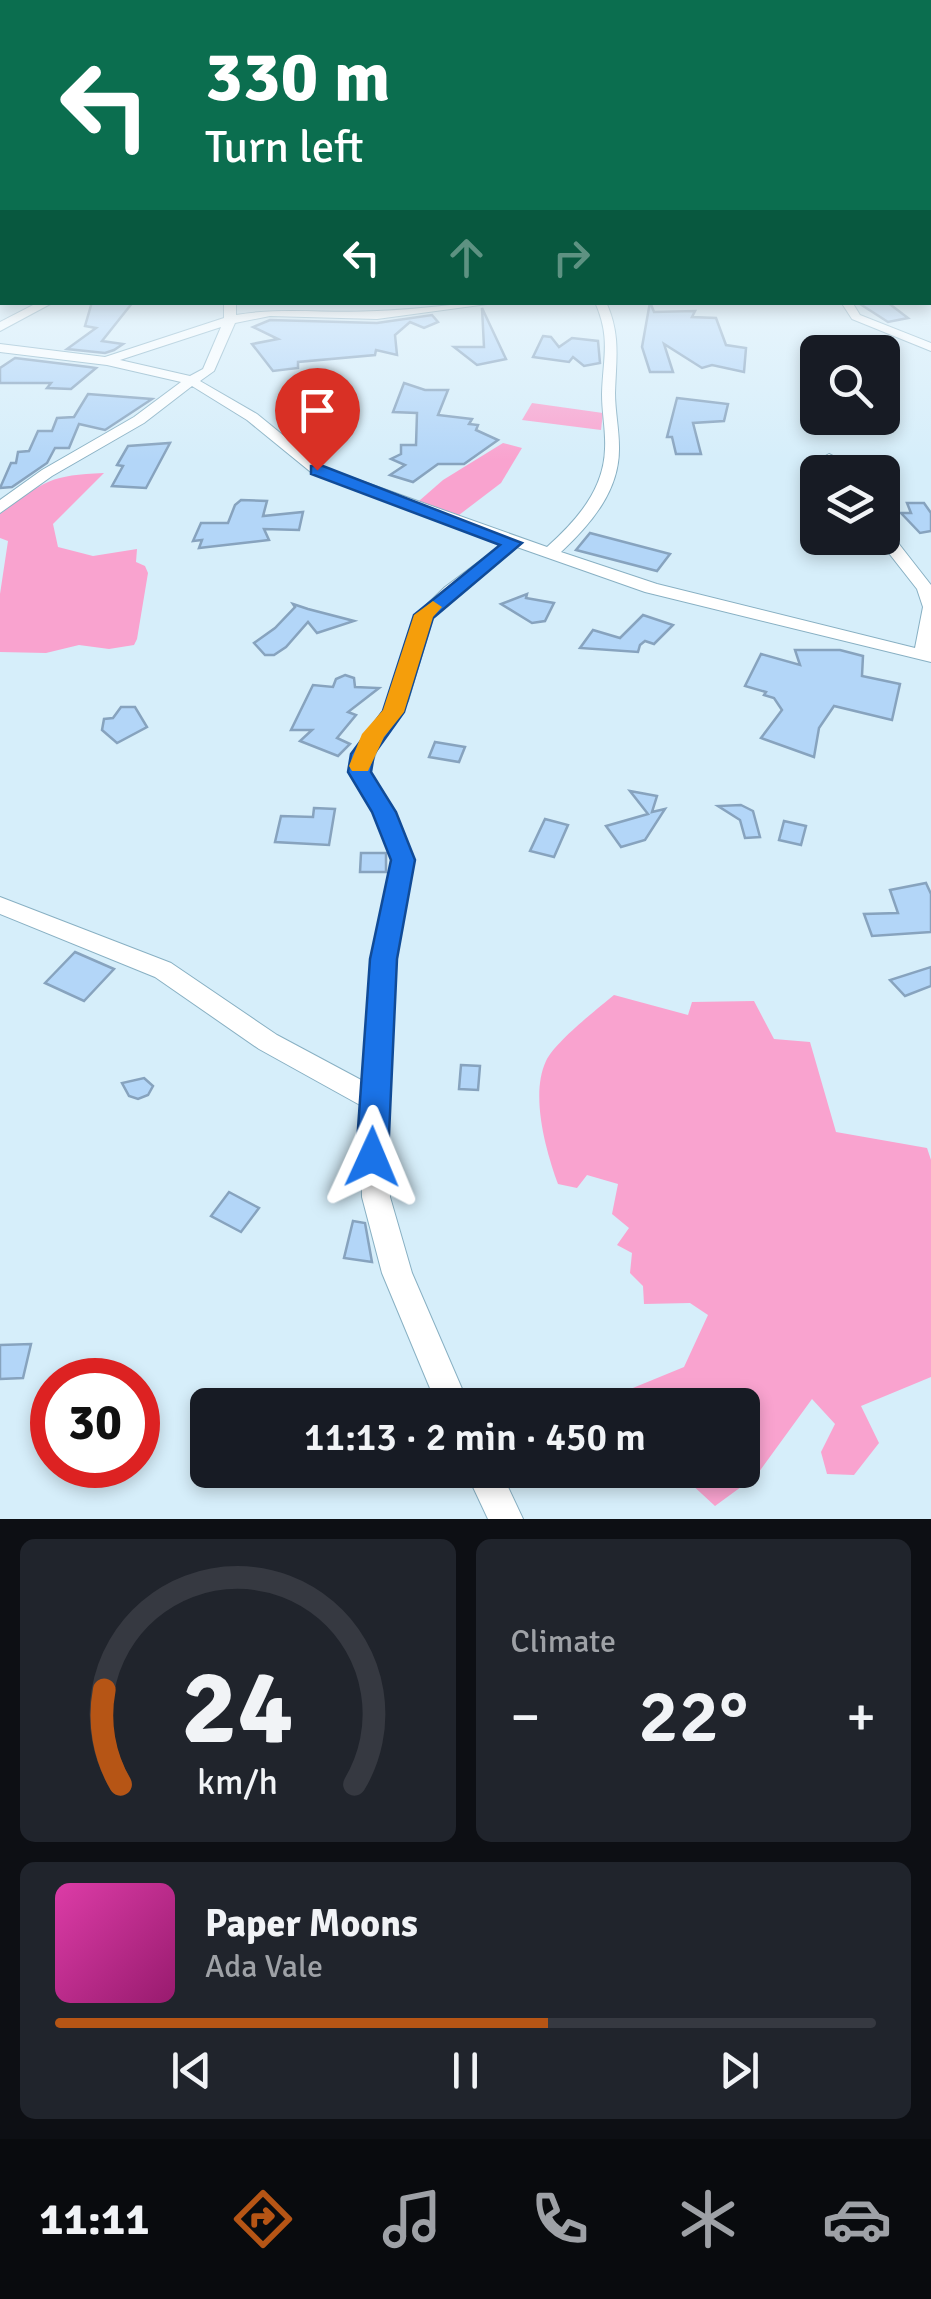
<!DOCTYPE html>
<html lang="en">
<head>
<meta charset="utf-8">
<style>
	:root { --surface:#171b24; --page:#20242c; --text:#f1f3f6; --muted:#9ea1a6; --line:#363941; --accent:#b65515 }
	body { margin:0; font-family:Signika,sans-serif; background:var(--page); color:var(--text); height:100vh; display:flex; flex-direction:column; font-size:38px; white-space:nowrap }
	* { box-sizing:border-box; margin:0 }
	p { font-size:32px; color:var(--muted) }
	.icon { flex:none; width:55px; height:55px; fill:none; stroke:currentColor; stroke-width:2; stroke-linecap:round; stroke-linejoin:round }
	.map { position:relative; height:1519px; overflow:hidden }
	.details { display:flex; flex-direction:column; gap:20px; padding:20px; background:#0d0f14; flex:1 }
	.details>* { flex:none }
	.hud { position:absolute; left:0px; top:0px; width:932px; height:305px; box-shadow:0 5px 15px #0003; background:#0b6e4f; color:#fff; overflow:hidden }
	.controls { position:absolute; left:800px; top:335px; display:grid; gap:20px }
	.controls a { display:grid; place-items:center; width:100px; height:100px; border-radius:15px; background:var(--surface); box-shadow:0 5px 15px #0003; font-size:50px }
	.speed { position:absolute; left:30px; top:1358px; display:flex; gap:20px; font-size:50px; font-weight:700; text-align:center }
	.speed>* { display:grid; place-content:center; width:130px; height:130px; border-radius:50%; background:var(--surface); box-shadow:0 5px 15px #0003; line-height:1 }
	.speed .limit { border:15px solid #d22; background:#fff; color:#111 }
	.pin { position:absolute; display:grid; place-items:center; width:85px; height:85px; color:#fff; margin:-102px -42px; border-radius:50% 50% 50% 0; rotate:-45deg; box-shadow:0 0 10px #0007 }
	.pin .icon { rotate:45deg }
	.me { position:absolute; width:110px; margin:-55px; rotate:1deg; stroke-linejoin:round; filter:drop-shadow(0 0 8px #0008) }
	.turn { display:flex; align-items:center; gap:35px; height:210px; padding:0 40px; font-size:45px }
	.turn .icon { width:130px; height:130px; stroke-width:2.5 }
	.turn b { display:block; font-size:70px; line-height:85px }
	.lanes { display:flex; align-items:center; height:95px; padding:0 40px; background:#0003; justify-content:center; gap:50px; direction:ltr }
	.lanes .off { opacity:.35 }
	.big { font-size:75px; font-weight:600; line-height:1.1 }
	.details .widget { flex:1; display:flex; flex-direction:column; justify-content:center; gap:15px; min-width:0; padding:0 35px; border-radius:15px; background:var(--page) }
	.details .dial { align-items:center; gap:0 }
	.dial svg { height:260px; overflow:visible; fill:none; stroke:var(--line); stroke-width:7; stroke-linecap:round; text-anchor:middle }
	.dial text { fill:var(--text); stroke:none }
	.song { display:flex; align-items:center; gap:30px }
	.cover { width:120px; height:120px; border-radius:15px; background:linear-gradient(135deg,hsl(320 70% 55%),hsl(320 70% 35%)) }
	.played { height:10px; border-radius:5px; background:linear-gradient(90deg,var(--accent) 60%,var(--line) 60%) }
	.keys { display:flex; justify-content:space-around; direction:ltr }
	.heat { display:flex; justify-content:space-between; align-items:center; font-size:55px; direction:ltr }
	.details .tiles { flex:1; display:grid; gap:20px; grid-template-columns:1fr 1fr }
	.widget:last-child { grid-column:span 2 }
	.trip { position:absolute; left:190px; top:1388px; width:570px; height:100px; border-radius:15px; background:var(--surface); box-shadow:0 5px 15px #0003; font-weight:600; line-height:100px; text-align:center }
	.dock { display:flex; height:160px; justify-content:space-around; align-items:center; background:#090b0e; color:var(--muted) }
	.dock .icon { width:70px; height:70px }
	.dock .selected { color:var(--accent) }
	.dock b { font-size:45px; color:var(--text) }
	.map>svg:first-child { display:block }
</style>
</head>
<body>
<div class="map">
<svg width="931" height="1519" viewBox="0 0 931 1519">
	<rect width="100%" height="100%" fill="#d6eefa"/>
	<g fill="#f9a3cf">
		<path d="M532,403L603,413L601,430L522,420Z"/>
		<path d="M503,443L522,448L501,483L459,515L419,501L443,480Z"/>
		<path d="M104,473L53,524L58,547L93,556L137,549L136,562L145,566L148,573L137,639L134,645L109,649L79,645L46,653L0,652V594L8,541L0,538V514C43,482 49,475 104,473Z"/>
		<path d="M614,995L688,1015L692,1002L754,1001L774,1039L810,1042L836,1132L927,1148L931,1160V1377L861,1406L879,1443L854,1475L827,1474L821,1452L835,1424L812,1399L756,1476L715,1506L689,1482L688,1470H742V1405H623L628,1390L684,1367L708,1315L690,1303L644,1304L643,1286L630,1273L632,1253L617,1245L629,1228L612,1214L618,1184L587,1175L577,1188L558,1184C546,1151 530,1095 546,1061C556,1041 596,1010 614,995Z"/>
	</g>
	<g fill="#b3d6f8" stroke="#87a3be" stroke-width="2.5">
		<path d="M92,302H133L102,341L123,344L114,350L105,353L67,349L96,328L85,326Z"/>
		<path d="M650,302L654,312L695,311L692,317L716,318L726,345L746,348L744,372L712,365L702,368L664,344L673,372H650L642,347Z"/>
		<path d="M857,302H887L908,318L888,322Z"/>
		<path d="M482,308L506,359L477,365L454,347H484Z"/>
		<path d="M432,315L438,322L424,328L410,322L395,335L397,355L376,350L375,355L298,362V368L273,371L252,344L278,339L253,327L270,320L377,323Z"/>
		<path d="M543,336L551,337L559,347L572,338L598,341L600,363L584,366L573,357L569,362L533,357Z"/>
		<path d="M15,358L89,367L96,368L71,389L47,388L51,383H0V368Z"/>
		<path d="M404,383L425,390H448L438,415L472,419L469,424L478,425L476,430L498,440L464,464H438L413,482L390,475L405,465L391,459L401,454V445H416L417,413L393,412Z"/>
		<path d="M88,394L152,399L105,430L79,424L69,448H55L47,463L12,487L0,488L11,463H16L18,452L29,451L38,431H52L57,418L74,417Z"/>
		<path d="M677,398L728,404L724,421L693,423L701,454H676L672,437H667Z"/>
		<path d="M170,443L146,488L112,486L123,466L117,465L128,446Z"/>
		<path d="M241,500L267,501L263,516L303,512L299,530L264,529L269,540L199,548L202,540L193,541L201,523H228L235,505Z"/>
		<path d="M907,503H924L931,513V531L920,533L901,513H911Z"/>
		<path d="M590,533L670,554L657,571L576,550Z"/>
		<path d="M527,594L526,598L554,603L545,621L532,623L501,604Z"/>
		<path d="M293,604L308,609L354,621L317,633L308,622L286,647L274,655H265L254,643L275,628L295,607Z"/>
		<path d="M643,615L673,625L654,644L645,641L640,645L638,652L580,648L593,630L620,638Z"/>
		<path d="M795,650H840L863,656L862,676L900,684L892,720L834,706L819,728L814,757L761,738L782,710L774,698L764,695L766,692L745,686L761,654L800,665Z"/>
		<path d="M345,675L354,678L355,687L379,688L348,712L356,715L337,738L350,744L338,756L300,741L312,730H291L313,685L333,687L336,679Z"/>
		<path d="M121,707H135L147,727L117,743L102,730L104,719L113,718Z"/>
		<path d="M435,742L465,747L459,762L429,757Z"/>
		<path d="M630,791L657,796L652,812L665,809L645,840L621,847L606,826L648,814Z"/>
		<path d="M741,805L753,811L760,837L745,838L740,820L718,806Z"/>
		<path d="M314,808L335,809L329,845L275,842L281,816L313,817Z"/>
		<path d="M545,819L568,825L554,857L530,851Z"/>
		<path d="M784,821L806,826L801,845L779,840Z"/>
		<path d="M361,853H386V872H360Z"/>
		<path d="M926,883L931,894V932L872,936L864,914L898,913L890,890Z"/>
		<path d="M75,952L114,969L84,1001L45,983Z"/>
		<path d="M931,967V986L905,996L890,980Z"/>
		<path d="M461,1065L480,1066L478,1090L459,1089Z"/>
		<path d="M144,1078L153,1086L148,1095L138,1099L129,1096L122,1083Z"/>
		<path d="M229,1192L259,1208L241,1232L211,1216Z"/>
		<path d="M353,1221L365,1223L372,1262L344,1258Z"/>
		<path d="M31,1344L23,1378L0,1379V1345Z"/>
	</g>
	<g fill="none" stroke-linecap="round" stroke-linejoin="round">
		<g stroke="#88b0c3" stroke-width="2">
			<g id="minor">
				<path d="M39,302H54L0,331V322Z"/>
				<path d="M224,302H236V315C283,307 329,314 377,311C419,310 460,302 502,302L377,319L270,316L235,323L214,371L200,381L257,414L322,467L547,547C576,521 604,490 605,449C606,431 602,413 602,394C603,357 611,338 595,302H606C621,335 616,359 615,393C615,411 619,429 619,447C620,490 591,524 561,552L657,584L915,648L923,607L917,589L877,538H882V528L888,530L931,585V662L645,592L517,547L457,594L433,617L408,701L378,747L369,772L394,812L414,860L396,959L391,1068L386,1099L390,1197L412,1273L469,1405H437L382,1273L362,1197L360,1105L259,1049L155,977L0,914V897L171,963L277,1035L363,1081L372,959L392,860L374,812L349,772L352,761L389,701L406,640L418,613L445,587L504,543L312,473L247,420L192,386L144,423L52,476L0,513V500L42,470L134,417L181,382L107,365L0,352V344L105,357L224,318ZM221,327L203,369L190,376L120,360Z"/>
				<path d="M841,302H852L860,315L931,343V351L852,319Z"/>
				<path d="M829,454L858,469L860,472H843L824,461L822,458Z"/>
				<path d="M465,1470H500L523,1519H488Z"/>
			</g>
		</g>
		<use href="#minor" fill="#fff" fill-rule="evenodd"/>
	</g>
	<linearGradient id="sky" x2="0" y2="1"><stop stop-color="#96b5ee"/><stop offset="0.54" stop-color="#edf7fd"/><stop offset="1" stop-color="#edf7fd" stop-opacity="0"/></linearGradient>
	<rect width="931" height="460" fill="url(#sky)"/>
	<path fill="#1a73e8" stroke="#114b97" stroke-width="2.5" d="M311,466H323L522,543L433,618L404,712L374,754L371,772L396,812L415,860L397,959L388,1157L383,1167L372,1171L361,1167L356,1157L370,959L391,860L372,812L348,772L351,754L383,711L414,615L500,545L311,474Z"/>
	<path fill="#f59e0b" d="M433,601L442,607L433,617L404,712L384,737L368,771H352L349,766L362,734L383,710L414,615Z"/>
</svg>
<div class="controls">
<a><svg class="icon" aria-label="search" viewBox="0 0 24 24"><circle cx="10" cy="10" r="6"/><path d="M15 15l6 6"/></svg></a>
<a><svg class="icon" aria-label="layers" viewBox="0 0 24 24"><path d="M12 4l9 5-9 5-9-5zM3 14l9 5 9-5"/></svg></a>
</div>
<div class="speed"><div class="limit">30</div></div>
<div class="pin" style="left:317px;top:470px;background:#d93025"><svg class="icon" aria-label="arrive" viewBox="0 0 24 24"><path d="M6 21V4h12l-3 4 3 4H6"/></svg></div>
<svg class="me" style="left:372px;top:1157px" viewBox="-20 -20 40 40"><path d="M0-17L14 15 0 8-14 15z" fill="#1a73e8" stroke="#fff" stroke-width="4"/></svg>
<div class="trip">11:13 · 2 min · 450 m</div>
<div class="hud">
<div class="turn"><svg class="icon" aria-label="left" viewBox="0 0 24 24"><path d="M17 20v-9H6M10 6l-5 5 5 5"/></svg><div><b>330 m</b>Turn left</div></div>
<div class="lanes"><svg class="icon" aria-label="left" viewBox="0 0 24 24"><path d="M17 20v-9H6M10 6l-5 5 5 5"/></svg><svg class="icon off" aria-label="ahead" viewBox="0 0 24 24"><path d="M12 20V5M6 11l6-6 6 6"/></svg><svg class="icon off" aria-label="right" viewBox="0 0 24 24"><path d="M7 20v-9h11M14 6l5 5-5 5"/></svg></div>
</div>
</div>
<section class="details">
<div class="tiles">
<div class="widget dial"><svg viewBox="0 0 100 80">
<path d="M14 69A42 42 0 1 1 86 69"/>
<path d="M14 69A42 42 0 0 1 9 40" stroke="#b65515"/>
<text x="50" y="56" font-size="32" font-weight="700">24</text>
<text x="50" y="72" font-size="11">km/h</text>
</svg></div>
<div class="widget"><p>Climate</p>
<div class="heat"><a>−</a><b class="big">22°</b><a>+</a></div>
</div>
<div class="widget">
<div class="song"><i class="cover"></i><div><b>Paper Moons</b><p>Ada Vale</p></div></div>
<div class="played"></div>
<div class="keys"><svg class="icon" aria-label="previous" viewBox="0 0 24 24"><path d="M18 5L8 12l10 7zM5 5v14"/></svg><svg class="icon" aria-label="pause" viewBox="0 0 24 24"><path d="M8 5v14M16 5v14"/></svg><svg class="icon" aria-label="next" viewBox="0 0 24 24"><path d="M6 5l10 7-10 7zM19 5v14"/></svg></div>
</div>
</div>
</section>
<nav class="dock">
<b>11:11</b>
<svg class="icon selected" aria-label="directions" viewBox="0 0 24 24"><path d="M12 3l9 9-9 9-9-9zM9 14v-3h6M13 9l2 2-2 2"/></svg>
<svg class="icon" aria-label="music" viewBox="0 0 24 24"><path d="M9 18V5l10-2v13"/><circle cx="6" cy="18" r="3"/><circle cx="16" cy="16" r="3"/></svg>
<svg class="icon" aria-label="phone" viewBox="0 0 24 24"><path d="M5 4h4l2 5-3 2q2 4 5 5l2-3 5 2v4C11 20 4 13 5 4z"/></svg>
<svg class="icon" aria-label="climate" viewBox="0 0 24 24"><path d="M12 3v18M4 7l16 10M4 17L20 7"/></svg>
<svg class="icon" aria-label="car" viewBox="0 0 24 24"><path d="M5 17H2v-5l4-1 3-4h7l3 4 3 1v5h-3M9 17h6M6 11h13"/><circle cx="7" cy="17" r="2"/><circle cx="17" cy="17" r="2"/></svg>
</nav>
</body>
</html>
